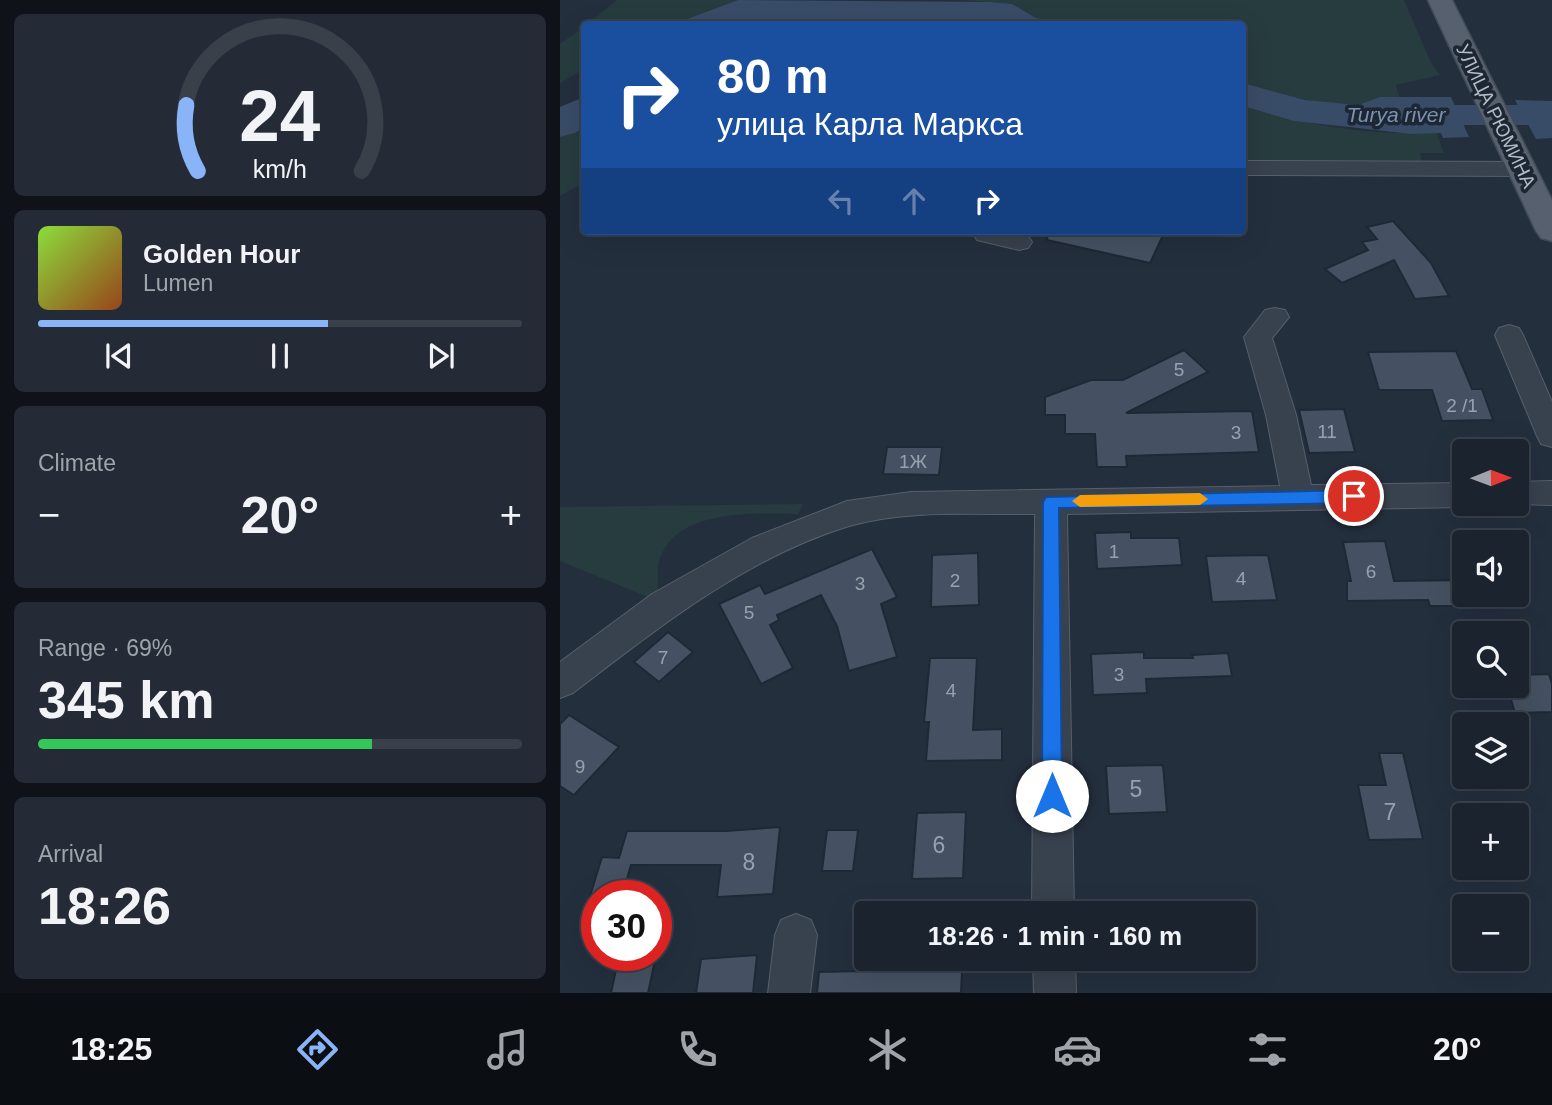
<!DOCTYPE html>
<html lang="en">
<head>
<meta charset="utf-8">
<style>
	:root { --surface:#1b232e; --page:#242b36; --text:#f1f3f6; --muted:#a0a4aa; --line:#39404a; --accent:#8ab4f8 }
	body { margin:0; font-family:Helvetica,sans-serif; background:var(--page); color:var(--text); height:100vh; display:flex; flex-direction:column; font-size:26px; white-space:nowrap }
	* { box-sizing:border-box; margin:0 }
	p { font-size:23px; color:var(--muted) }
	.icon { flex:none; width:38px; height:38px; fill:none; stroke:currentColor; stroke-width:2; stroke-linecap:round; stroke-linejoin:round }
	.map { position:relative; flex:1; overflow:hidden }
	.details { display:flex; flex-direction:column; gap:14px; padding:14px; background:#0f1319; width:560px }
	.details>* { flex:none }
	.top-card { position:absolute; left:21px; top:21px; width:665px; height:214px; border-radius:7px; box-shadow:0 7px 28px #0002,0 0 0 2px var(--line); background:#1a4fa0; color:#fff; overflow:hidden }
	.needle { width:46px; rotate:89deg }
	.fabs { position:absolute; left:892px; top:439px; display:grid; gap:14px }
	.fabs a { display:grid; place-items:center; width:77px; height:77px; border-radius:7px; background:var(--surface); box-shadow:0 7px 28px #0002,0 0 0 2px var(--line); font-size:35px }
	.speed { position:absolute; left:21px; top:880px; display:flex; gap:14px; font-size:35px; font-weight:700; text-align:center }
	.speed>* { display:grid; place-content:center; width:91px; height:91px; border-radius:50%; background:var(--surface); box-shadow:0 7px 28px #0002,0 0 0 2px var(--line); line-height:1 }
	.speed .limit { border:10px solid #d22; background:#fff; color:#111 }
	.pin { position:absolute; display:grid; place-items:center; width:60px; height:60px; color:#fff; margin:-30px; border:4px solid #fff; border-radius:50%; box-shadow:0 2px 7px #0007 }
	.me { position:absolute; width:77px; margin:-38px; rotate:0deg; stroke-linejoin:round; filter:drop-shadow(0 0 5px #0008) }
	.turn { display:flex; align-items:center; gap:24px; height:147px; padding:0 21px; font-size:32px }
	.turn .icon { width:91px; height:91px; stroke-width:2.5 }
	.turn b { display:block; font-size:49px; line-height:60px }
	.lanes { display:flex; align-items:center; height:66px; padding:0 21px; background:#0003; justify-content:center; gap:35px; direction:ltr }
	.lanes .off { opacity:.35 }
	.big { font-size:52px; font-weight:700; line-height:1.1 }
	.details .card { flex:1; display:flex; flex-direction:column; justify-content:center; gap:10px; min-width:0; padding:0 24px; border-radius:10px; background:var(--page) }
	.details .dial { align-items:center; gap:0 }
	.dial svg { height:182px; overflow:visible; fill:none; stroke:var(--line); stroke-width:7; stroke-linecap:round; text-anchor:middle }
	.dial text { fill:var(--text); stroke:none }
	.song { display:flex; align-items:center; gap:21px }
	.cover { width:84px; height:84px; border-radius:10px; background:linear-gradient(135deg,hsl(90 70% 55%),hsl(20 70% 35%)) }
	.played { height:7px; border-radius:4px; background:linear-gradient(90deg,var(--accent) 60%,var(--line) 60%) }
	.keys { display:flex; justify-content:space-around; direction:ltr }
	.heat { display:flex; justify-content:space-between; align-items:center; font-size:38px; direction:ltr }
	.charge { height:10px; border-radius:5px; background:linear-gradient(90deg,#34c759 69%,var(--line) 0) }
	.trip { position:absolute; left:294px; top:901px; width:402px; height:70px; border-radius:7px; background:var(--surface); box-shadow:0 7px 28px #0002,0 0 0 2px var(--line); font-weight:700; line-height:70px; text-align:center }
	.tabs { display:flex; height:112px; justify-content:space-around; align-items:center; background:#0b0e12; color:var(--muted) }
	.tabs .icon { width:49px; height:49px }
	.tabs .active { color:var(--accent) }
	.tabs b { font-size:32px; color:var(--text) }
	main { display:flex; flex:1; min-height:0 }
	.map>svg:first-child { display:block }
</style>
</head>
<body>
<main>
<section class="details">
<div class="card dial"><svg viewBox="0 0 100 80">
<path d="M14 69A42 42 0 1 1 86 69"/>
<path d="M14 69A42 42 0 0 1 9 40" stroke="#8ab4f8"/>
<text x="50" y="56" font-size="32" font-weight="700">24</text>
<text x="50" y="72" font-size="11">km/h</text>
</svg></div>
<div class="card">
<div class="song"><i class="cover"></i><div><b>Golden Hour</b><p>Lumen</p></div></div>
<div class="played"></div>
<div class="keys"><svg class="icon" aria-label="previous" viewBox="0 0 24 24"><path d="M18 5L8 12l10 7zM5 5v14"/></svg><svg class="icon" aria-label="pause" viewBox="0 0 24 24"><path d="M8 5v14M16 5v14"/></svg><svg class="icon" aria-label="next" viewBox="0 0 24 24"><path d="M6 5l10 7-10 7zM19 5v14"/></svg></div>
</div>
<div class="card"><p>Climate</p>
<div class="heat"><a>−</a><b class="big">20°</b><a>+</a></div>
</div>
<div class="card"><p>Range · 69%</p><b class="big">345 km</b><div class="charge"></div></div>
<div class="card"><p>Arrival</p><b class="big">18:26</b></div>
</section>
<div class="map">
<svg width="992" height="993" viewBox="0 0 992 993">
	<rect width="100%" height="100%" fill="#242f3e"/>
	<g fill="#263c3f">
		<path d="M57,0H178L114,24H28Z"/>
		<path d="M402,0H844L871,63L880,75L836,85L839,97C823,97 809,104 796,105C757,106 719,93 683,83L682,24H510L476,18L463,10L429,2Z"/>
		<path d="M24,27V69L0,83V44Z"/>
		<path d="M682,106C744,124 812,137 876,132L884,153H860L863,165L683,163Z"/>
		<path d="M24,127V182L0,196V137L15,133Z"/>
		<path d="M243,504L238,514C194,513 108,508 98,567C97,574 98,582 98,589L90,598L0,561V507Z"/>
	</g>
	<g fill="#394c67">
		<path d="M178,0L429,2L452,4L476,18L510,24H114Z"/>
		<path d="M683,83L745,100L798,105L820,97H891L909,137L883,138L881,133L852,134L734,121L683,106Z"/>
		<path d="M24,97V127L15,133L0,137V107Z"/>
		<path d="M955,100L992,101V138L976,139Z"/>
	</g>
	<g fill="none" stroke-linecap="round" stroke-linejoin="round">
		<path fill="#394c67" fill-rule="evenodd" d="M835,105H992V125H835L823,122L818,115L823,108Z"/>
	</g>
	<g fill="#455162" stroke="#1f2835" stroke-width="2">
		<path d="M833,221L871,263L889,296L855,299L834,260L782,283L765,269L808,250L802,242L817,239L807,227Z"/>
		<path d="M488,231H605L590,263L487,240Z"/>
		<path d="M624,350L648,372L566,413L692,411L699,452L566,456L567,467H537L535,434H505V415H485V397L531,380H563Z"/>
		<path d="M896,351L912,389H922L933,420L882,421L872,390H819L808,352Z"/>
		<path d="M784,409L795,452L749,453L739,410Z"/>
		<path d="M327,447H382L379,475L323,474Z"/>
		<path d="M571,532V538H619L622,565L537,569L535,533Z"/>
		<path d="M825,541L834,581L905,580V606H870L868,600L787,601V581H791L783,542Z"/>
		<path d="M312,549L337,597L321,604L337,657L289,671L277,626L261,595L217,615L219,620L210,625L233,668L201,684L159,604L200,585L205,594Z"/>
		<path d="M418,553L419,605L371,607L372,555Z"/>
		<path d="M708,555L717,600L652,602L646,556Z"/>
		<path d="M108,632L133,652L99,682L74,662Z"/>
		<path d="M584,652V658H633L632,655L668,653L672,676L586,679L587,693L533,695L531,654Z"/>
		<path d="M370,658H417L413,730L442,729V760L366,761L369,722H364Z"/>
		<path d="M989,674L992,684V712L955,713L947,686H957V675Z"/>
		<path d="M9,715L59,747L14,795L0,786V724Z"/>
		<path d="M819,753H843L863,839L809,840L798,785H826Z"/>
		<path d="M603,765L607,812L549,814L546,766Z"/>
		<path d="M406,812L403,878L352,879L357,813Z"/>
		<path d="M220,827L213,894L157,897L161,865H71L62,896H30L42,857L59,858L67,831H166Z"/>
		<path d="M267,830H298L293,871H262Z"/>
		<path d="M197,955L193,993H136L141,959Z"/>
		<path d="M59,956H96L88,993H51Z"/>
		<path d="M304,971L402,972L401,993H257L259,972Z"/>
	</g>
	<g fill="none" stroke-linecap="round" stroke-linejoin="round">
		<g stroke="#565f6c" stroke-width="2">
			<g id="minor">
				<path d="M682,161L962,162L970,164L974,169L970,174L962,176L682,175Z"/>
				<path d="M415,231H447L468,236L472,242L468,248L459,250L417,240L413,234Z"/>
				<path d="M715,308L725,310L729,317L712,338L736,415L751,485L905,483V504H915L905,507L507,514L514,914H472L475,514C415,515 348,509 289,526C185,558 98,628 13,693L0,698V662L92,594L192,538L287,501L351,492L720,486L706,415L684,337L705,310Z"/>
				<path d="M949,325L959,328L963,335L992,402V447L981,444L977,436L935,335L939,328Z"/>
				<path d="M992,481V505L950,504H957V482Z"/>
				<path d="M236,914L251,920L257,935L250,993H208L215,935L221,920Z"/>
				<path d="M473,959H515L516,993H474Z"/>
			</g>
		</g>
		<g stroke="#414a57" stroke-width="3">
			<path id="major" d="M868,0H892L992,200V241L981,238L976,231Z"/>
		</g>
		<use href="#minor" fill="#38414e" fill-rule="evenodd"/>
		<use href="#major" fill="#56606e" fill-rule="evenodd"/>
	</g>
	<path fill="#1a73e8" stroke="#114b97" stroke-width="2" d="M794,490L802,496L794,503L499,508L502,796L499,803L492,805L485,803L482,796L483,502L486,497Z"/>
	<path fill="#f59e0b" d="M640,493L648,499L640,505L520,507L512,501L520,495Z"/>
	<g text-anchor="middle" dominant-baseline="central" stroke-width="7" stroke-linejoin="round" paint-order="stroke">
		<g font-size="19" fill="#b4bcc9" stroke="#1d2633">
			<text transform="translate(936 116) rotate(64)">УЛИЦА РЮМИНА</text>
		</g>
		<g font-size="19" fill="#98a1af">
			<text x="619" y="369">5</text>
			<text x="902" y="405">2 /1</text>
			<text x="767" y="431">11</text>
			<text x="676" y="432">3</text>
			<text x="353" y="461">1Ж</text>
			<text x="554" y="551">1</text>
			<text x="811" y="571">6</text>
			<text x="681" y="578">4</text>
			<text x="395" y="580">2</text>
			<text x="300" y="583">3</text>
			<text x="189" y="612">5</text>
			<text x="103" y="657">7</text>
			<text x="559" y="674">3</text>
			<text x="391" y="690">4</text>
			<text x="20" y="766">9</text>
		</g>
		<g font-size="21" font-style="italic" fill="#7c92b1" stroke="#1d2633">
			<text x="836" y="114">Turya river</text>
		</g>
		<g font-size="23" fill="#98a1af">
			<text x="576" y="789">5</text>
			<text x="830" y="812">7</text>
			<text x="379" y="845">6</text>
			<text x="189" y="862">8</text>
		</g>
	</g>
</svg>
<div class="fabs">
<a><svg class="needle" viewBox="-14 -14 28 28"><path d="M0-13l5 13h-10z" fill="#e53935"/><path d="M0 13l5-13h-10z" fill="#a0a4aa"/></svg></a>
<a><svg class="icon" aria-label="sound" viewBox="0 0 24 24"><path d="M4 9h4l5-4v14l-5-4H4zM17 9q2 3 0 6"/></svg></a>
<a><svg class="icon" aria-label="search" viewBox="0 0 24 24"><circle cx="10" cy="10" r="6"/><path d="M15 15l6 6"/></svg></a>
<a><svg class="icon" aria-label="layers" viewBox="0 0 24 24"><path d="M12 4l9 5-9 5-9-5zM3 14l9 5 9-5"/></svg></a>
<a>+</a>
<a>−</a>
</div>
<div class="speed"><div class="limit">30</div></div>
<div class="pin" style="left:794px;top:496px;background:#d93025"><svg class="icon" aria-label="arrive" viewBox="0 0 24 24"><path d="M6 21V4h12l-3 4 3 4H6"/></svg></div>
<svg class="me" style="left:492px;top:796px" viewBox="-20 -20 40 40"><circle r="19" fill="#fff"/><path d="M0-13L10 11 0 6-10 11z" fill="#1a73e8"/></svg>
<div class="trip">18:26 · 1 min · 160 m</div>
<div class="top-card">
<div class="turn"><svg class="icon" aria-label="right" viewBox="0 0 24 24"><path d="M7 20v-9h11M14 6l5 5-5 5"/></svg><div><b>80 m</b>улица Карла Маркса</div></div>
<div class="lanes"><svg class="icon off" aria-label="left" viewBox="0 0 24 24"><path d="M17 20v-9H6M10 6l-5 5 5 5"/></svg><svg class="icon off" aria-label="ahead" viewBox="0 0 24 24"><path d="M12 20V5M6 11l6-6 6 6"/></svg><svg class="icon" aria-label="right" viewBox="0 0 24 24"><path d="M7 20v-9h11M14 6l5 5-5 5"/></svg></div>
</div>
</div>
</main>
<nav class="tabs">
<b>18:25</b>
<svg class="icon active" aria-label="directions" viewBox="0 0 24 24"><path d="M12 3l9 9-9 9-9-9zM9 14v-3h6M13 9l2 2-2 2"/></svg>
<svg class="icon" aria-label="music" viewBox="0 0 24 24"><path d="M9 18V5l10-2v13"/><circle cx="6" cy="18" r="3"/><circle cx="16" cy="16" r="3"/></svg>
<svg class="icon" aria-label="phone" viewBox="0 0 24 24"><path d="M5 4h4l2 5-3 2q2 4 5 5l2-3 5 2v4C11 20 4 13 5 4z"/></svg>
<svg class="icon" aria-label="climate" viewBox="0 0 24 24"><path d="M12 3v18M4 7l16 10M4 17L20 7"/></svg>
<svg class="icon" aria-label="car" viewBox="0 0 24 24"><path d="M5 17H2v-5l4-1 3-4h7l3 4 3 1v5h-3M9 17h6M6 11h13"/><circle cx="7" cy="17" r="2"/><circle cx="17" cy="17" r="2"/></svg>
<svg class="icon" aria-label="filters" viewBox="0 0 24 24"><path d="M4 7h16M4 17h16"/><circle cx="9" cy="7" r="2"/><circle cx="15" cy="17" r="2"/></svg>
<b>20°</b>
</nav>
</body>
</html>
